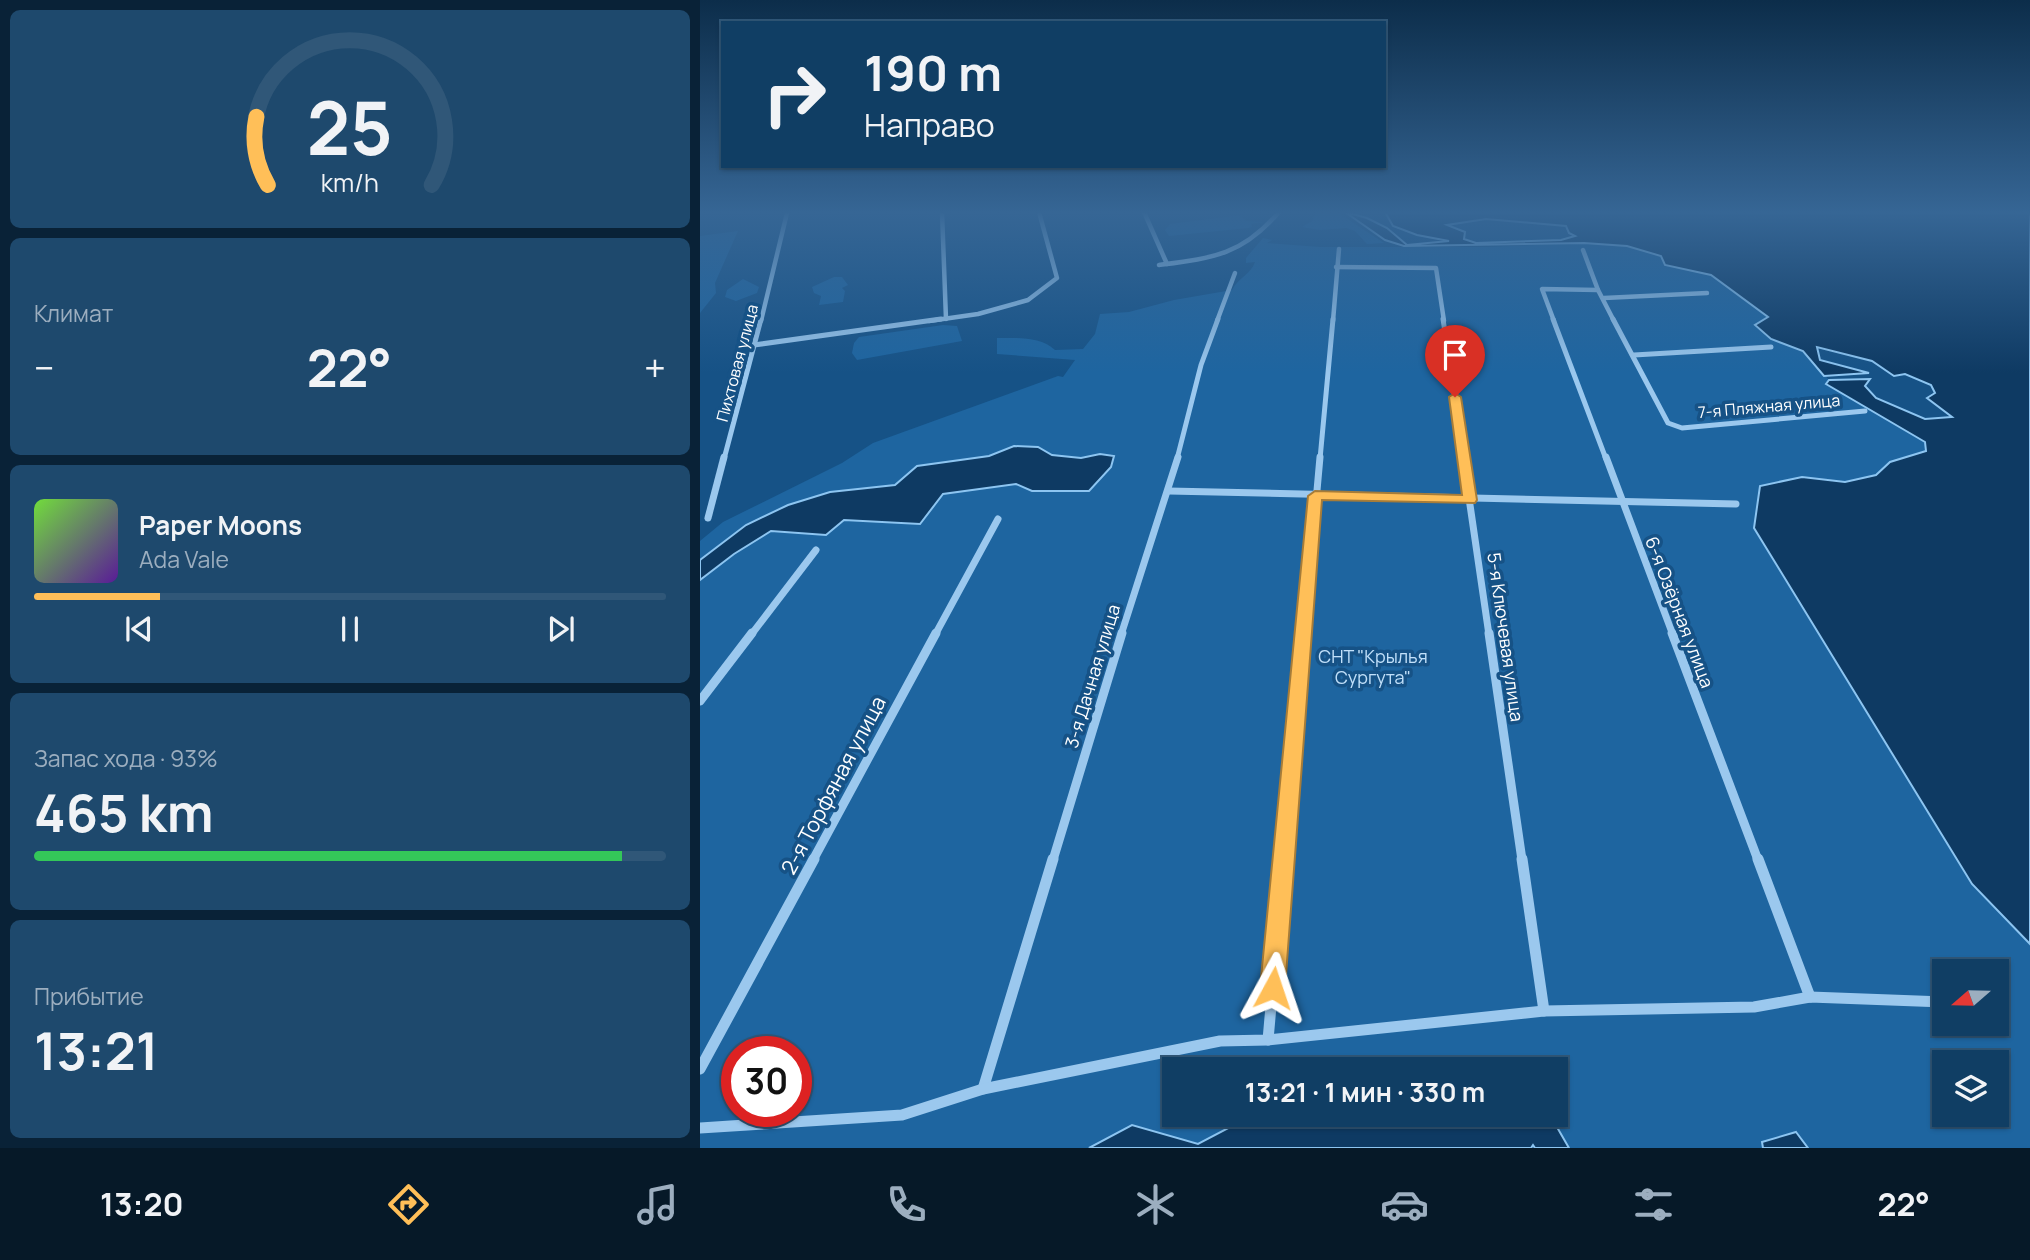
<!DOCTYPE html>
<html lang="ru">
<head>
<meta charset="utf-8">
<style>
	:root { --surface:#103e64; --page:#1e496d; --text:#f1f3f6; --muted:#9caebf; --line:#305778; --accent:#ffbf58 }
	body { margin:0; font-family:Manrope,sans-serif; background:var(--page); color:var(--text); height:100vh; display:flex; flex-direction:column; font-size:26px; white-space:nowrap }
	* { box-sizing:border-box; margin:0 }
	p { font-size:23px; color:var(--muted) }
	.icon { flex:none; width:38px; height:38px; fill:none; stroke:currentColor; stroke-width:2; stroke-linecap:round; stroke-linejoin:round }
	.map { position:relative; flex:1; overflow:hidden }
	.panel { display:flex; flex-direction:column; gap:10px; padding:10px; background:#092237; width:700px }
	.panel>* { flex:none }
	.banner { position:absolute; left:21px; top:21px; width:665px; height:147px; border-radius:0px; box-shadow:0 2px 5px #0004,0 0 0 2px var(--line); background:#103e64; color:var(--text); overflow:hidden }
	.needle { width:46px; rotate:250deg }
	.tools { position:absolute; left:1232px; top:959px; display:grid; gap:14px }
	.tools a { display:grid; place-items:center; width:77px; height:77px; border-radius:0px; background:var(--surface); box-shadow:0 2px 5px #0004,0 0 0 2px var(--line); font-size:35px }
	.speed { position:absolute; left:21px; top:1036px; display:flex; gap:14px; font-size:35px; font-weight:700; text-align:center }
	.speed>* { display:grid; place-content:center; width:91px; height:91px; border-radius:50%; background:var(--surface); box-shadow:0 2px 5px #0004,0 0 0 2px var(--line); line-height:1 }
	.speed .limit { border:10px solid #d22; background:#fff; color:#111 }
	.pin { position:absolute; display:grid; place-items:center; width:60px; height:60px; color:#fff; margin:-72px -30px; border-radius:50% 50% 50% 0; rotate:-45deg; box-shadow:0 0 7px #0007 }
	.pin .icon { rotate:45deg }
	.me { position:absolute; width:77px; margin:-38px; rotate:5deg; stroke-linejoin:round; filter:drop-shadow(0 0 5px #0008) }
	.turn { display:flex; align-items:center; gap:24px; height:147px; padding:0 28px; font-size:32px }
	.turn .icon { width:91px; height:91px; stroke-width:2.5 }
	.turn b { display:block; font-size:49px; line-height:60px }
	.big { font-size:52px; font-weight:700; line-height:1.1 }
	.panel .card { flex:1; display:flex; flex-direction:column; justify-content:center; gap:10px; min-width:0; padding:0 24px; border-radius:10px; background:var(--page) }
	.panel .dial { align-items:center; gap:0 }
	.dial svg { height:182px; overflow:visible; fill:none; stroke:var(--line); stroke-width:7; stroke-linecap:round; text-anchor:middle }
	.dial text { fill:var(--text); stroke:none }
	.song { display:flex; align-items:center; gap:21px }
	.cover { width:84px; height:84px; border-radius:10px; background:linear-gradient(135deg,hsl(100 70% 55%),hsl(270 70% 35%)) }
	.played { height:7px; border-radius:4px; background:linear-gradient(90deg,var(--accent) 20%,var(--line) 20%) }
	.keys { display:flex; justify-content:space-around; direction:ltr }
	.heat { display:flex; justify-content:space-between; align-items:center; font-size:38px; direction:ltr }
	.charge { height:10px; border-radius:5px; background:linear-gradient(90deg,#34c759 93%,var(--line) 0) }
	.trip { position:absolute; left:462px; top:1057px; width:406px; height:70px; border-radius:0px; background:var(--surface); box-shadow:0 2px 5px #0004,0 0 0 2px var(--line); font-weight:700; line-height:70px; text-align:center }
	.tab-bar { display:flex; height:112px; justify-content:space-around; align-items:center; background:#061928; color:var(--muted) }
	.tab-bar .icon { width:49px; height:49px }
	.tab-bar .active { color:var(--accent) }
	.tab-bar b { font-size:32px; color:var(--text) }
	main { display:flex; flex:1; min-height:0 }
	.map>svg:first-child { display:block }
</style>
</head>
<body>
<main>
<section class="panel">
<div class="card dial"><svg viewBox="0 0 100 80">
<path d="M14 69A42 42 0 1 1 86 69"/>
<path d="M14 69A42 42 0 0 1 9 39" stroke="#ffbf58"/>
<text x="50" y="56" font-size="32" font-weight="700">25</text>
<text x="50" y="72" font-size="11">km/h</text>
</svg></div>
<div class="card"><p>Климат</p>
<div class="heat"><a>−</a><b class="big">22°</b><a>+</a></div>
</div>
<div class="card">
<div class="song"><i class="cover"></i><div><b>Paper Moons</b><p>Ada Vale</p></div></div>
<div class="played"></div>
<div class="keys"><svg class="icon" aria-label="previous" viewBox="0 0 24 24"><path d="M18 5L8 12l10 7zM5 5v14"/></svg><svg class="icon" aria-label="pause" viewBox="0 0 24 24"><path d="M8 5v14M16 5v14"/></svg><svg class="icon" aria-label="next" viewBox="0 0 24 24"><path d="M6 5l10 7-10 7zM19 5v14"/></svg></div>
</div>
<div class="card"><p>Запас хода · 93%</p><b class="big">465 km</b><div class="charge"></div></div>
<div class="card"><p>Прибытие</p><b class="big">13:21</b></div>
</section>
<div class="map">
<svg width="1330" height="1148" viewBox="0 0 1330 1148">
	<rect width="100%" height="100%" fill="#165286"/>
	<g fill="#1e65a0" fill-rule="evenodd">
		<path d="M616,212H637L684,243L667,244L655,231L646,228L620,230L602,227L612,221Z"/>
		<path d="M533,216H541L546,221L565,222L551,224L552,227L548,228L469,236L465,230L470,224Z"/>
		<path d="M38,231L15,283L16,293L0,313V236Z"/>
		<path d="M563,238L572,240L567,243L620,247H787L884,243L927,246L961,256L965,265L1011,275L1068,318L1056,324L1103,351L1129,380L1127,383L1225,442L1226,451L1190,462L1176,475L1145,482L1102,477L1272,884L1330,944V1148H1108L1095,1132L1062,1142L1063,1148H869L850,1115H856V1069H474V1115H553L498,1144L432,1125L389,1148H0V541L23,522L142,463L173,443L358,376L363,377L375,360L297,354V338C317,338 340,336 355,350L383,349L395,334L400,314L429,312L474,300L532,290C538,278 551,274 555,262L546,263V258ZM1244,971H1297V1024H1244ZM37,1052H96V1111H37ZM1244,1062H1297V1115H1244Z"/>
		<path d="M134,277H142L148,285L142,288L145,291L143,302L119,305L121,296L114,293L112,287Z"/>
		<path d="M43,279L59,287L57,293L36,301L25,297L27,290Z"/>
		<path d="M243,325L257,326L262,341L157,360L152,353L154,343L159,337Z"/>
	</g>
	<g fill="#0e3a63" stroke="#8dc5f1" stroke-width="2" fill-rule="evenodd">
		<path d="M645,212L667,218L687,228L707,245L749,241L717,235L693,226L685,212H1330V944L1272,884L1054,528L1060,486L1102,477L1145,482L1176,475L1190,462L1226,451L1225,442L1126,384L1129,380L1170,379L1165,386L1176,398L1225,419L1252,417L1227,398L1235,393L1231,385L1205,374L1194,376L1172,361L1117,347L1120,360L1169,373L1124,376L1103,351L1071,339L1055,325L1068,317L1011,275L965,265L961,256L927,246L884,243L704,246L685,240ZM786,219L866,226L869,233L875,236L861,240L776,243L764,239L765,232L747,225Z"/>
		<path d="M314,446L338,447L352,455L381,458L400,454L414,456L411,467L389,491H332L316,484L243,494L220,524L144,520L126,535L71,531L34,554L0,580V560L46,525L88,505L130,492L195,485L217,466L289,456Z"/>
		<path d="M553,1115H850L869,1148H835L833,1145L831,1148H389L432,1125L498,1144Z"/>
		<path d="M1096,1132L1108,1148H1063L1062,1142Z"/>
	</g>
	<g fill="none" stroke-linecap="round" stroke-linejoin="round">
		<g stroke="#9bc8ee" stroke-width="4.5">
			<path d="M242,212L246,319"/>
			<path d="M444,212L467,264"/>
			<path d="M883,250L898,290L914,321"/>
			<path d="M459,265C513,258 542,255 579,212"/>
			<path d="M636,267L736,268L744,321"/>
			<path d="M904,298L1007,293"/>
			<path d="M61,321L87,213"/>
			<path d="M229,321L278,314L328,300L357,278L339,212"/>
			<path d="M517,321L535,273"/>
			<path d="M633,321L639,249"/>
			<path d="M854,321L842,289L898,290"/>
		</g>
		<g stroke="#9bc8ee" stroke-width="5">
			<path d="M743,319L764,459"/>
			<path d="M853,319L906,459"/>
			<path d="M913,319L968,423L982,428L1165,411"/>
			<path d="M54,345L241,319"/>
			<path d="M934,355L1071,347"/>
			<path d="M24,459L61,319"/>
			<path d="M477,459L501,365L518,319"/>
			<path d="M620,459L633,319"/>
		</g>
		<g stroke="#9bc8ee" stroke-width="7">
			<path d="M763,457L789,635"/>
			<path d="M906,457L973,635"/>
			<path d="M469,491L1036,504"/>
			<path d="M8,518L24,457"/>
			<path d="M51,635L116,550"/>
			<path d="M235,635L298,519"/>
			<path d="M421,635L478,457"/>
			<path d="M604,635L620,457"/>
		</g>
		<g stroke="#9bc8ee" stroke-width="9">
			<path d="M789,633L822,860"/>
			<path d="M972,633L1058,860"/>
			<path d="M0,701L52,633"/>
			<path d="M113,860L236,633"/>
			<path d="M353,860L422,633"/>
			<path d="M584,860L605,633"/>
		</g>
		<g stroke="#9bc8ee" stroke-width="11">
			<path d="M822,859L844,1011"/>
			<path d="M1058,859L1110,997"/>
			<path d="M568,1040L584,859"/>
			<path d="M0,1069L114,859"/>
			<path d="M283,1089L353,859"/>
			<path d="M0,1128L202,1115L283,1089L520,1041L568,1040L844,1011L1054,1007L1110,997L1244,1002"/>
		</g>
	</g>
	<linearGradient id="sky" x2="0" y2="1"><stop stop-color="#0c2d4a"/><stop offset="0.57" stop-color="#366695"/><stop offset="1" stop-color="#366695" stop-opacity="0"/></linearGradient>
	<rect width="1330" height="373" fill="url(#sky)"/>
	<path fill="#ffbf58" stroke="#a67c39" stroke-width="2" d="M755,393L761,397L777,500L775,503L622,500L585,988L582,996L573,1000L564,996L560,988L608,496L615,491L762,495L749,397Z"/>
	<g text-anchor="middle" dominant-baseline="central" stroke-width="7" stroke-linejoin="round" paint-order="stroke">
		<g font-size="16" fill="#fff" stroke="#165286">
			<text transform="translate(37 363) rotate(-75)">Пихтовая улица</text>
			<text transform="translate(1069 406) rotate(-5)">7-я Пляжная улица</text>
		</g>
		<g font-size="18" fill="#fff" stroke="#165286">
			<text transform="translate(980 612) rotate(69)">6-я Озёрная улица</text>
			<text transform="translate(806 637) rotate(82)">5-я Ключевая улица</text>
			<text transform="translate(392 676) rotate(-73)">3-я Дачная улица</text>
		</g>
		<g font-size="18" fill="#c1e0fa" stroke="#165286">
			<text x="673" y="656">CНТ "Крылья<tspan x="673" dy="21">Сургута"</tspan></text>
		</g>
		<g font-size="21" fill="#fff" stroke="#165286">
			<text transform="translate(133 785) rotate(-62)">2-я Торфяная улица</text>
		</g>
	</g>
</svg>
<div class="tools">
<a><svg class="needle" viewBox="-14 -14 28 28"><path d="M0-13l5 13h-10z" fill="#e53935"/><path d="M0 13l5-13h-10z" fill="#9caebf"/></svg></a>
<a><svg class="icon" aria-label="layers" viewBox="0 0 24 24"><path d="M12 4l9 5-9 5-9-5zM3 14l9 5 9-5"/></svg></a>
</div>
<div class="speed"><div class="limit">30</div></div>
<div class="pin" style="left:755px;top:397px;background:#d93025"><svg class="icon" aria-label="arrive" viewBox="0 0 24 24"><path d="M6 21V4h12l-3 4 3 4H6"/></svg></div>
<svg class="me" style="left:573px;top:988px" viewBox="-20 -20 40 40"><path d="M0-17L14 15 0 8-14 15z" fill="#ffbf58" stroke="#fff" stroke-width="4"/></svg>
<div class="trip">13:21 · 1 мин · 330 m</div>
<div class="banner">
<div class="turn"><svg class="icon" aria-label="right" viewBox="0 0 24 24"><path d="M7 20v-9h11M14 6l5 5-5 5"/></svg><div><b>190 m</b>Направо</div></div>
</div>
</div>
</main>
<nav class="tab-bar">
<b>13:20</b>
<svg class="icon active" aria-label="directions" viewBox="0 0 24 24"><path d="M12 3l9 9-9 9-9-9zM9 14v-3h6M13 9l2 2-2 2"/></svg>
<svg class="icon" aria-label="music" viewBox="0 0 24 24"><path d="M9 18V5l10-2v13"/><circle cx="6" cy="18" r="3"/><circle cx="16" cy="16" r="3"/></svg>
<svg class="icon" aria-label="phone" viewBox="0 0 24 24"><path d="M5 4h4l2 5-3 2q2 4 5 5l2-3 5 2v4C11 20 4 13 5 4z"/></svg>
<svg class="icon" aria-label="climate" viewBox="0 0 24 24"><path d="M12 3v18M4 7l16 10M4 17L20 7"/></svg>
<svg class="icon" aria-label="car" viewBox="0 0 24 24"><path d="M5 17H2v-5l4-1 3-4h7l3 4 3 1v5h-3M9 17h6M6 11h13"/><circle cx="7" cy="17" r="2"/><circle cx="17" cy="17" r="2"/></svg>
<svg class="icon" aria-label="filters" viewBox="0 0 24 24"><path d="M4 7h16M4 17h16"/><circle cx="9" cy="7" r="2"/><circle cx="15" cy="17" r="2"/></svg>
<b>22°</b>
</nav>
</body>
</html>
